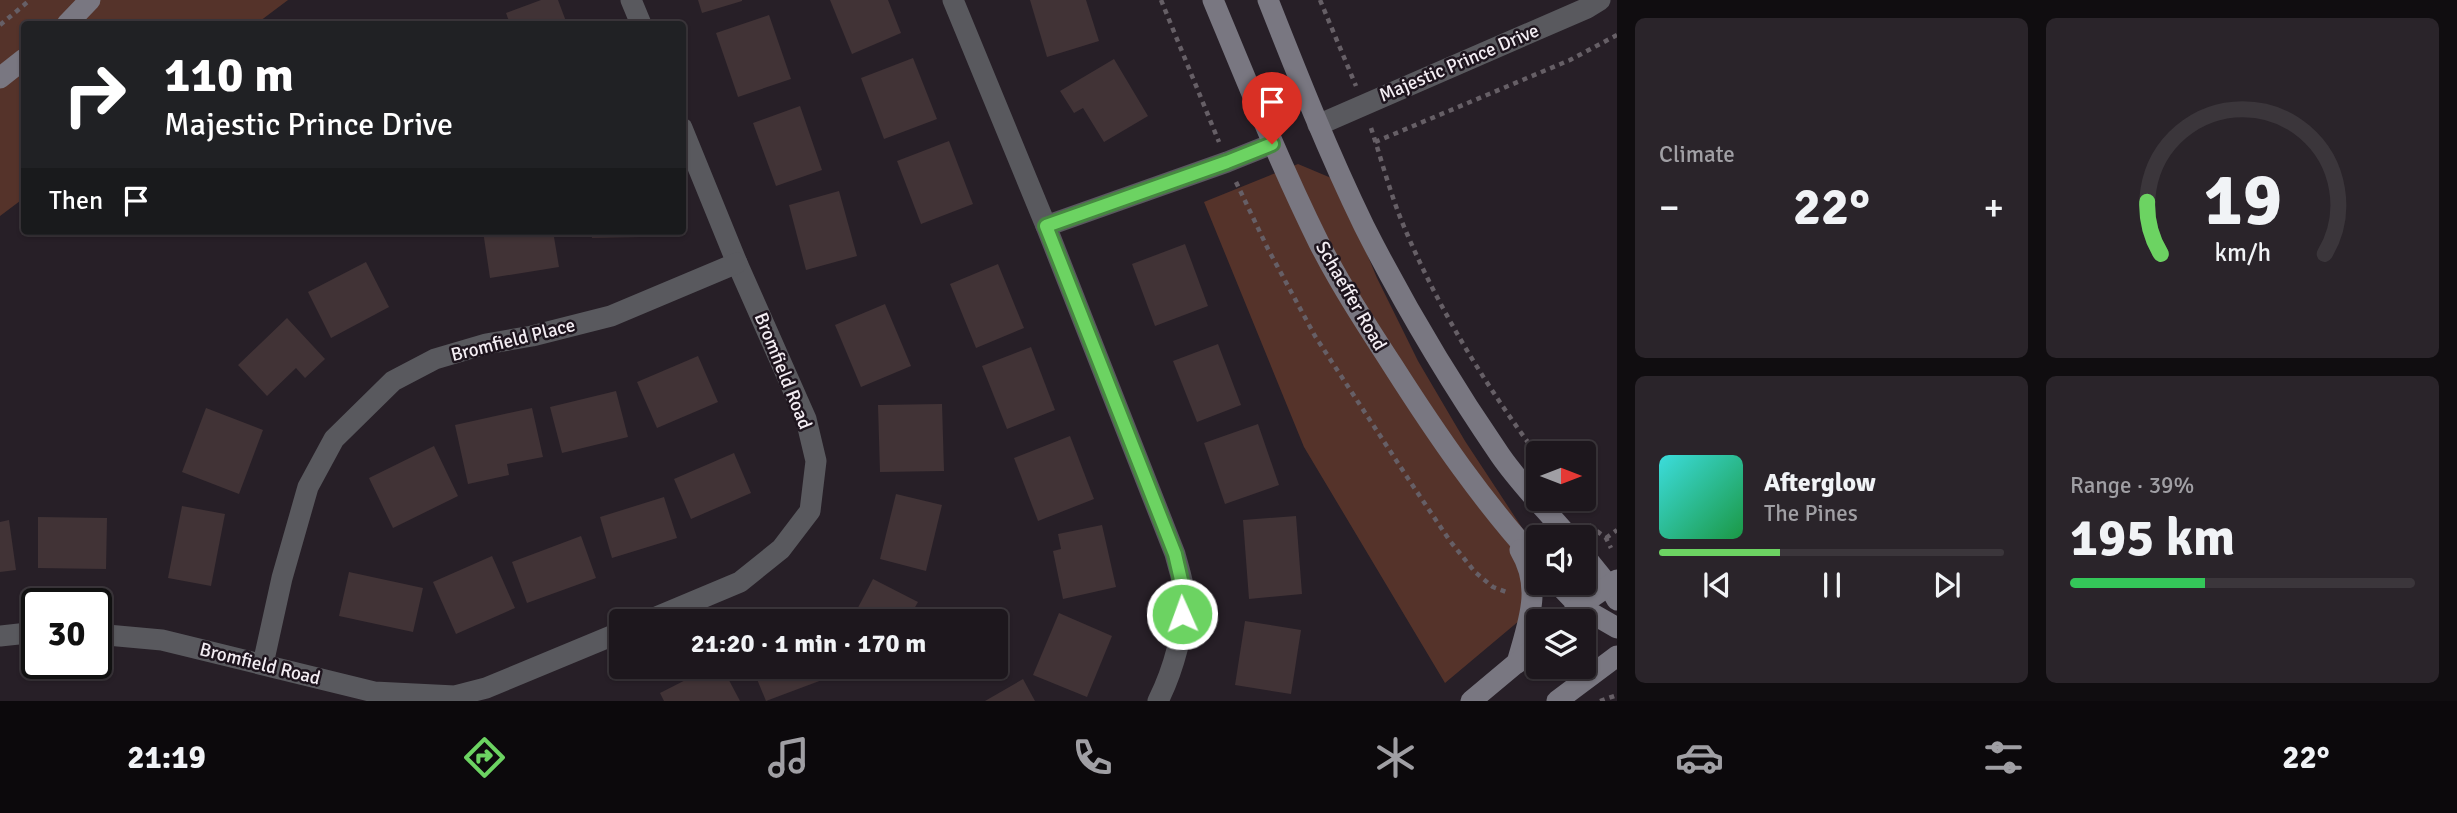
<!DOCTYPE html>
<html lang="en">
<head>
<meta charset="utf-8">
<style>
	:root { --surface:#1d171d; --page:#2a242a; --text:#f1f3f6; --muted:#a09fa4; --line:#3b363b; --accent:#6cd362 }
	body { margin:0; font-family:Signika,sans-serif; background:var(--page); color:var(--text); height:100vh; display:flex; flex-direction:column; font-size:26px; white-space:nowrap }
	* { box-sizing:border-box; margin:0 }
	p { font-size:23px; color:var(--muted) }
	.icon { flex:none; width:38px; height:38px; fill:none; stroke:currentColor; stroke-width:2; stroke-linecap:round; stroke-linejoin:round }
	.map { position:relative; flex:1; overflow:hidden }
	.details { display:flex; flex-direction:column; gap:18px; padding:18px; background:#100d10; width:840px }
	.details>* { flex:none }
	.hud { position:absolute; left:21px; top:21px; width:665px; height:214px; border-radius:7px; box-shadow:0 2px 5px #0004,0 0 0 2px var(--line); background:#202124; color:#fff; overflow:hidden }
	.needle { width:46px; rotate:90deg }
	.tools { position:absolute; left:1526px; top:441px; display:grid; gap:14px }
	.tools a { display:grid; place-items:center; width:70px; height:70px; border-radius:7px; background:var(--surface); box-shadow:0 2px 5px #0004,0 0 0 2px var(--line); font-size:35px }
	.speed { position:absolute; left:21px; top:588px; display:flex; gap:14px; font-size:35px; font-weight:700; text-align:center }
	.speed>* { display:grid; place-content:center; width:91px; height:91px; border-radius:50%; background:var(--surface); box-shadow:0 2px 5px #0004,0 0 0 2px var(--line); line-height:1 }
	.speed .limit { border:4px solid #111; border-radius:10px; background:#fff; color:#111 }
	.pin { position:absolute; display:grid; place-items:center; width:60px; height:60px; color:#fff; margin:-72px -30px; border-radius:50% 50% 50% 0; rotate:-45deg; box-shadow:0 0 7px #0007 }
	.pin .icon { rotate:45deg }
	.me { position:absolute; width:77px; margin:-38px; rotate:358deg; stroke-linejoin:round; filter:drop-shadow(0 0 5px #0008) }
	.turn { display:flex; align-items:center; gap:24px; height:147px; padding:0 28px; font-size:32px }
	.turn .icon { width:91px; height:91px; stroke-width:2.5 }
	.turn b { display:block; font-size:49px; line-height:60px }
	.then { display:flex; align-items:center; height:66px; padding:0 28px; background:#0003; gap:14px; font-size:26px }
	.big { font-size:52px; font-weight:700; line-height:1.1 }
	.details .widget { flex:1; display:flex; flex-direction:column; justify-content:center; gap:10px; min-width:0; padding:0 24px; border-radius:10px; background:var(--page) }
	.details .dial { align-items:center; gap:0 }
	.dial svg { height:182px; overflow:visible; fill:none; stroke:var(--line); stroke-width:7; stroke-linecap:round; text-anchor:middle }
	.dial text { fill:var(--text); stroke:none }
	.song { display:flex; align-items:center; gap:21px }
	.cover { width:84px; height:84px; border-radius:10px; background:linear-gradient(135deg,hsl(180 70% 55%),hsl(140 70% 35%)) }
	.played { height:7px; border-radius:4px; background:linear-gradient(90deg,var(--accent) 35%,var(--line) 35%) }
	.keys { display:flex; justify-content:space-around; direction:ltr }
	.heat { display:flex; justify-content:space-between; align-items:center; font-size:38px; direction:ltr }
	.charge { height:10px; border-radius:5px; background:linear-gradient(90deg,#34c759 39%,var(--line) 0) }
	.details .tiles { flex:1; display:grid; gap:18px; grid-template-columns:repeat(2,1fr) }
	.trip { position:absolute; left:609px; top:609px; width:399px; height:70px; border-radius:7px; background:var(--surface); box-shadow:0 2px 5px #0004,0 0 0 2px var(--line); font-weight:700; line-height:70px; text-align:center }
	.tabs { display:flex; height:112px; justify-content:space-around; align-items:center; background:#0c090c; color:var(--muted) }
	.tabs .icon { width:49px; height:49px }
	.tabs .selected { color:var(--accent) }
	.tabs b { font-size:32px; color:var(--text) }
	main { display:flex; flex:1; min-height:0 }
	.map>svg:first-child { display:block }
</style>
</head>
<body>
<main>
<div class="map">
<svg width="1617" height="701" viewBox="0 0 1617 701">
	<rect width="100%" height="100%" fill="#271f27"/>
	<g fill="#55332a">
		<path d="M0,0H288L256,24H24V198L0,216Z"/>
		<path d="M1298,164L1336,180L1377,278L1418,361L1465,441L1538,552V605L1445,683L1304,447L1204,202Z"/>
	</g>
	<g fill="#413336">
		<path d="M541,0H558L567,24H510L506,13Z"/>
		<path d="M698,0H742V1L702,13Z"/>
		<path d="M830,0H888L901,33L852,54Z"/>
		<path d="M1030,0H1086L1099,41L1047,57Z"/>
		<path d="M769,15L791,79L738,97L716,33Z"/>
		<path d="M913,58L937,119L884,139L861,78Z"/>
		<path d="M1114,59L1148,116L1104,142L1083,108L1074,113L1060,91Z"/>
		<path d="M800,106L822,170L776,186L753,123Z"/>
		<path d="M949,141L973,204L921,224L897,161Z"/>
		<path d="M839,191L857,256L806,270L789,205Z"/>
		<path d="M483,231H553L559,267L490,278Z"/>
		<path d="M591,231H641V237L592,238Z"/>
		<path d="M1185,244L1208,306L1155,326L1132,264Z"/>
		<path d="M366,262L389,307L331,338L308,292Z"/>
		<path d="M998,264L1024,328L976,348L950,284Z"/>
		<path d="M885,304L911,366L861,387L835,325Z"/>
		<path d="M287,318L325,359L305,378L296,368L267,396L238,365Z"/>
		<path d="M1218,344L1241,405L1197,422L1173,361Z"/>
		<path d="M1031,347L1055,410L1007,429L982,366Z"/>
		<path d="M698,356L718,402L657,428L637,382Z"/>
		<path d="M616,391L628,437L562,453L550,407Z"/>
		<path d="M942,404L944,471L880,472L878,405Z"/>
		<path d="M206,408L263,430L239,494L182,472Z"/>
		<path d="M532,408L543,457L507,464L509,475L468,484L455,425Z"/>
		<path d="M1258,424L1279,485L1225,504L1204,443Z"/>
		<path d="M1070,436L1094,499L1038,521L1014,458Z"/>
		<path d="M434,446L458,496L393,528L369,478Z"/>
		<path d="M734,453L751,493L691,519L674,479Z"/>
		<path d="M896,494L942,505L926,571L880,559Z"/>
		<path d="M664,497L677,538L612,558L600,517Z"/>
		<path d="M182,506L225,514L211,586L168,578Z"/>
		<path d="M1296,516L1302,594L1249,599L1243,520Z"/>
		<path d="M38,517L107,518L106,569L38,568Z"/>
		<path d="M9,520L16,570L0,572V522Z"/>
		<path d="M1102,525L1116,587L1063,599L1053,551L1061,549L1058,534Z"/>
		<path d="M581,536L596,578L527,603L512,562Z"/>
		<path d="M492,556L515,608L456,634L433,582Z"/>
		<path d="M349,572L423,588L413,632L339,616Z"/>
		<path d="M873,579L918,602L907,621H851Z"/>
		<path d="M1059,613L1112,636L1087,697L1033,675Z"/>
		<path d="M1245,621L1301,630L1291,694L1235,685Z"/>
		<path d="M711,667H722L740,701H664L660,693Z"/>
		<path d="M752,667H826L830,677L766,701Z"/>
		<path d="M1023,679L1035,701H985Z"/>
	</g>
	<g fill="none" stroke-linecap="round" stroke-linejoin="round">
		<g stroke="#665f66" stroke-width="4.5" stroke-dasharray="5 5" stroke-linecap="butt">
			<path d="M1161,0L1219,142"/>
			<path d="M1320,0L1356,86"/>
			<path d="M0,25L30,0"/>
			<path d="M1371,128C1382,161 1391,197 1405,229C1439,310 1486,386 1538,456"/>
			<path d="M1375,142L1570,60L1617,35"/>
			<path d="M1236,182L1268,249L1315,336L1411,483L1450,541L1475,572L1493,587L1509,593"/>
			<path d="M1589,525L1606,538L1611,548"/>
			<path d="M1606,538L1617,530"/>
			<path d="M1600,701L1617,695"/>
		</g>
		<g stroke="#59595e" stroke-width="21">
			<path d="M631,0L641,24"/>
			<path d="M953,0L1046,226L1175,554C1178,566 1183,580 1184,592C1186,627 1173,671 1158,701"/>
			<path d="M1318,125L1587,8L1600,0"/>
			<path d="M1046,226L1227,162L1272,144"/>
			<path d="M647,621L740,582L781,549L810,511L816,461L806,419L737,263L682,128"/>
			<path d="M96,634L162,640L374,692L455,696L486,688L621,632"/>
			<path d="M0,636L37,632"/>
			<path d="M263,664L282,578L308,487L334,439L393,381L435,359L486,344L532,336L611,316L737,263"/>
		</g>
		<g stroke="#797781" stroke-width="21">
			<path d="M1213,0C1247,82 1280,164 1319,243C1341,286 1367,326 1393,366C1437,435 1483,502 1538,562"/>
			<path d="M1268,0C1298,76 1328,152 1364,226C1404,305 1450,382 1500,455C1520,484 1546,510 1569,537"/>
			<path d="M67,24L90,0"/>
			<path d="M0,78L24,59"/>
			<path d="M1584,555L1609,586L1617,600"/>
			<path d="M1557,583L1579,606L1617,628"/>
			<path d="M1566,621L1579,606L1617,580"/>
			<path d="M1517,663C1528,623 1543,588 1520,550"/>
			<path d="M1471,701L1538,645"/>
			<path d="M1557,701L1617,656"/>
		</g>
	</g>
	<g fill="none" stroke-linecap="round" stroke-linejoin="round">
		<g stroke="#468940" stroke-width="18">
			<path id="route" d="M1182,614L1184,593L1175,554L1046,226L1227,162L1272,144"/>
		</g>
		<use href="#route" stroke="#6cd362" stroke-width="12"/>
	</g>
	<g text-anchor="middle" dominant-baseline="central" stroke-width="5" stroke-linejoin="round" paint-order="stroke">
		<g font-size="19" fill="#f3edf3" stroke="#1e151e">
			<text transform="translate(1459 63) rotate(-23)">Majestic Prince Drive</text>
			<text transform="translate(1351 296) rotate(60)">Schaeffer Road</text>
			<text transform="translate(513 340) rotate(-14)">Bromfield Place</text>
			<text transform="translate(783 371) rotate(68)">Bromfield Road</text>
			<text transform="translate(260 664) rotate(14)">Bromfield Road</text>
		</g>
	</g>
</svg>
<div class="tools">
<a><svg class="needle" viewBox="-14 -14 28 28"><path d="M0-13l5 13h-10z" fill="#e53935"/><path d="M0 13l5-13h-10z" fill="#a09fa4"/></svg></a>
<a><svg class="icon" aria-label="sound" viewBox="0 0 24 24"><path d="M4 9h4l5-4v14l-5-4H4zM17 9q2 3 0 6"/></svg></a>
<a><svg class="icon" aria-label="layers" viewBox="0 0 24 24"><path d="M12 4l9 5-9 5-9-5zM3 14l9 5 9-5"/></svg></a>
</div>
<div class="speed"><div class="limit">30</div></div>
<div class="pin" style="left:1272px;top:144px;background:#d93025"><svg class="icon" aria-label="arrive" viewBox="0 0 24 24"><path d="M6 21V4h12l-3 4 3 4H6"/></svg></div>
<svg class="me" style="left:1182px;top:614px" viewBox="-20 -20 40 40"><circle r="17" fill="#6cd362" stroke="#fff" stroke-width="3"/><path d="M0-11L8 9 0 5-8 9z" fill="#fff"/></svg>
<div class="trip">21:20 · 1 min · 170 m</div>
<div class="hud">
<div class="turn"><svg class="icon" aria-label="right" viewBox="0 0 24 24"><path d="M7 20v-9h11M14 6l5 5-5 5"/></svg><div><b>110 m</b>Majestic Prince Drive</div></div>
<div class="then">Then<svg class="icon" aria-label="arrive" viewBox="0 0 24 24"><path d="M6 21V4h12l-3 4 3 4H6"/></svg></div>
</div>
</div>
<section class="details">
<div class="tiles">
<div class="widget"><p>Climate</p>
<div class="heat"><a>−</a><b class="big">22°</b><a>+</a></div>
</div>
<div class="widget dial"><svg viewBox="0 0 100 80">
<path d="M14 69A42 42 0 1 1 86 69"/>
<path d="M14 69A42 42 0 0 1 8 46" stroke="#6cd362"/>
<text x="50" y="56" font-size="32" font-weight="700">19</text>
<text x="50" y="72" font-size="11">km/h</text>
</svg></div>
<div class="widget">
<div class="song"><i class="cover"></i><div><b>Afterglow</b><p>The Pines</p></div></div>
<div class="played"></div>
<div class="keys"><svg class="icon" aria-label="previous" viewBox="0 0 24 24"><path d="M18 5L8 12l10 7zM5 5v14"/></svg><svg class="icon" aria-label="pause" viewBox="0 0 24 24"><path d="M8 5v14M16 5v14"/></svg><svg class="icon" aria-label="next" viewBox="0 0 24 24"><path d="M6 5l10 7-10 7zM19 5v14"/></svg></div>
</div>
<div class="widget"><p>Range · 39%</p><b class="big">195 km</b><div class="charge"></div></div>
</div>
</section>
</main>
<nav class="tabs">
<b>21:19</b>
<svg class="icon selected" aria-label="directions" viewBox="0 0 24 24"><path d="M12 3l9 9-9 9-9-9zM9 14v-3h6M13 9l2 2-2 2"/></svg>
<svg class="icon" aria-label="music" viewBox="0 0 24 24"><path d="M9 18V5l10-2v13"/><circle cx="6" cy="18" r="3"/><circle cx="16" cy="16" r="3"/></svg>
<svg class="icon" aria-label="phone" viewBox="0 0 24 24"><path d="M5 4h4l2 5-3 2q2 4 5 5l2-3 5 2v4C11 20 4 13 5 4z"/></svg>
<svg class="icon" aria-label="climate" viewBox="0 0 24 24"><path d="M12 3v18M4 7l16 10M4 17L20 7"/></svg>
<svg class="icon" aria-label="car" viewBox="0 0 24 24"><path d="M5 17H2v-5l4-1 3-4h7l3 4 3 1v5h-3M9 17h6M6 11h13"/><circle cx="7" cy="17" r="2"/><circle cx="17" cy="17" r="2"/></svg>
<svg class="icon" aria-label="filters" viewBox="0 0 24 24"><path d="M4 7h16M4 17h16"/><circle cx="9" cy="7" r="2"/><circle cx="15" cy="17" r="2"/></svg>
<b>22°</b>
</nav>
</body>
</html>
